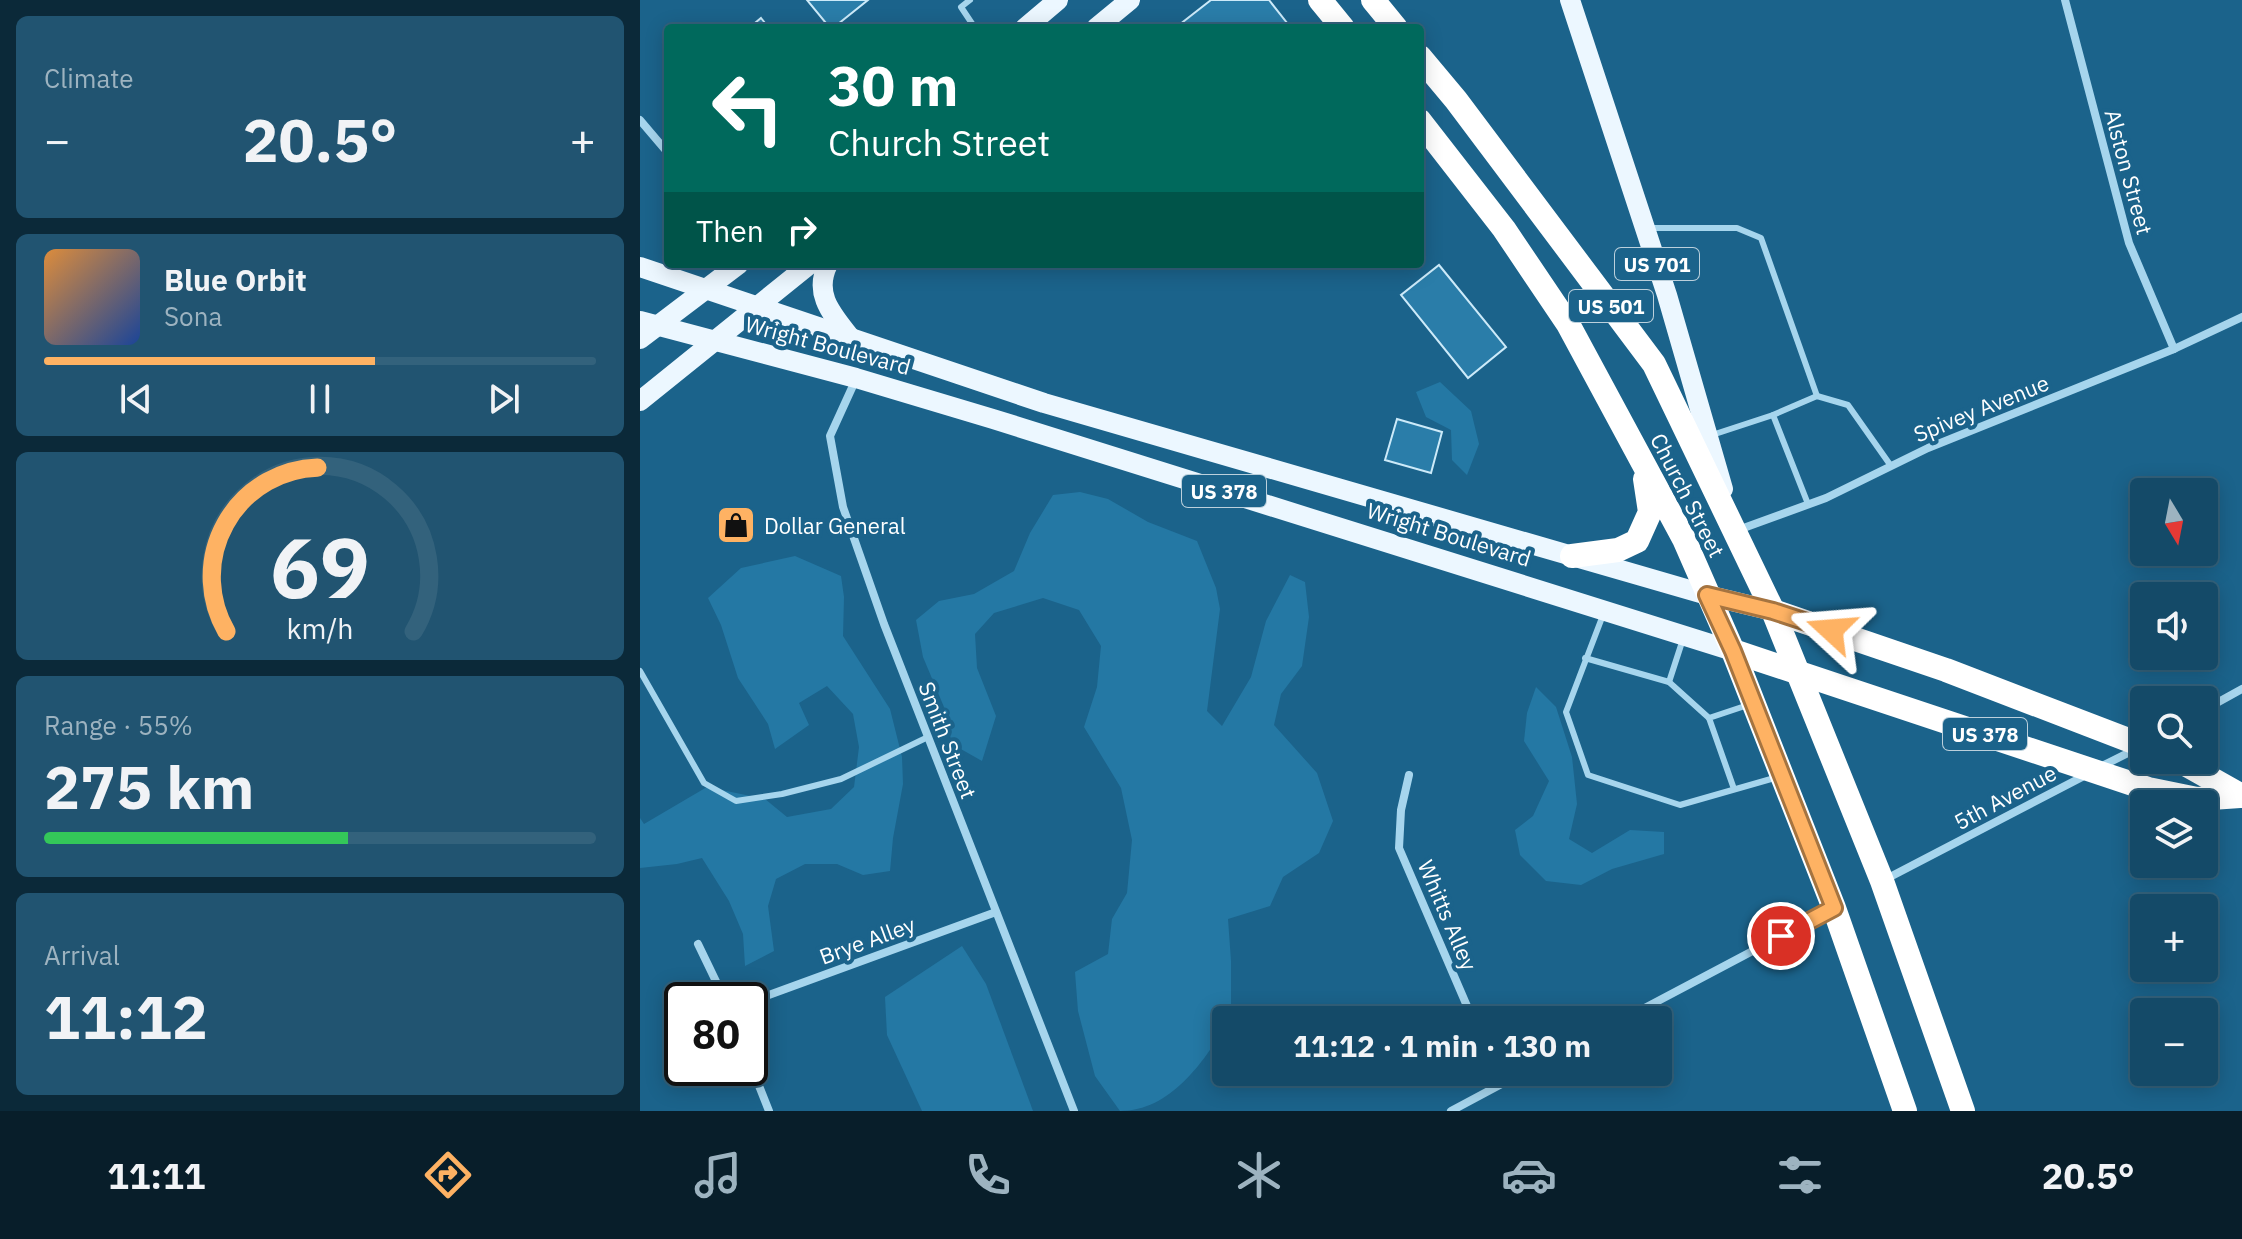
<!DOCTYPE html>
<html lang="en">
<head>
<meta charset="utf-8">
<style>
	:root { --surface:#144a68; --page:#215471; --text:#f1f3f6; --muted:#9db3c0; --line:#33627c; --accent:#feb263 }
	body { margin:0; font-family:"IBM Plex Sans",sans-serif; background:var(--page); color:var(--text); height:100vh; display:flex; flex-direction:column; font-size:30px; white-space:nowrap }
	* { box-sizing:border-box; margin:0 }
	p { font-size:26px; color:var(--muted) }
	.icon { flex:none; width:44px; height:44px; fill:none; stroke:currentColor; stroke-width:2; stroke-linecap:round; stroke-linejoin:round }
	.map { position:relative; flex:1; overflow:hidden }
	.sheet { display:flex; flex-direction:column; gap:16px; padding:16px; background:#0b2939; width:640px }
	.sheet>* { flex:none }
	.banner { position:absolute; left:24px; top:24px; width:760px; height:244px; border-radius:8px; box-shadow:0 4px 20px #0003,0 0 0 2px var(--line); background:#00695c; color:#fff; overflow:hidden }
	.needle { width:52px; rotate:170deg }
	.controls { position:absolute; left:1490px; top:478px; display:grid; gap:16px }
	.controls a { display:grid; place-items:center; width:88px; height:88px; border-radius:8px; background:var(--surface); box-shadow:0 4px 20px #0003,0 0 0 2px var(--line); font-size:40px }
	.speed { position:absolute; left:24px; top:982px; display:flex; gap:16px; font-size:40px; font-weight:700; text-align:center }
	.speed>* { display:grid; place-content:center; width:104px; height:104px; border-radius:50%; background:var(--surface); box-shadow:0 4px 20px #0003,0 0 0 2px var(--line); line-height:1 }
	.speed .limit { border:4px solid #111; border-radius:12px; background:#fff; color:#111 }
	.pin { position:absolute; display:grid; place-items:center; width:68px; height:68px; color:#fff; margin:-34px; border:4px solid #fff; border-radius:50%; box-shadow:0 2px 8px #0007 }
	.me { position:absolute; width:88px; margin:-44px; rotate:289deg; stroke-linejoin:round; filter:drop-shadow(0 0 6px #0008) }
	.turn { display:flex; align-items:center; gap:28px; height:168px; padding:0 32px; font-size:36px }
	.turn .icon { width:104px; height:104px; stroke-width:2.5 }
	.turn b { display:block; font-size:56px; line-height:68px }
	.then { display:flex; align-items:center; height:76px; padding:0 32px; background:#0003; gap:16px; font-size:30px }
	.big { font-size:60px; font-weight:700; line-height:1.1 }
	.sheet .card { flex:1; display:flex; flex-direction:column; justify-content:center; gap:12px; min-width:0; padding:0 28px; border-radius:12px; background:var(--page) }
	.sheet .dial { align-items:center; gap:0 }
	.dial svg { height:208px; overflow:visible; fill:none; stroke:var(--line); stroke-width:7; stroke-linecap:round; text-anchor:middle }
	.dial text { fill:var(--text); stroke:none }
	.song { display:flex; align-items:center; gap:24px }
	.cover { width:96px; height:96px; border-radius:12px; background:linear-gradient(135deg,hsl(30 70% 55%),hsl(220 70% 35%)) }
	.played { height:8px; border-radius:4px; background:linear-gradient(90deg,var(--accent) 60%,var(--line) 60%) }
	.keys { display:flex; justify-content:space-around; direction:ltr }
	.heat { display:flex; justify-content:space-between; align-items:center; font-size:44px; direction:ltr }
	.charge { height:12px; border-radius:6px; background:linear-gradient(90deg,#34c759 55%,var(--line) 0) }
	.trip { position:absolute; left:572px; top:1006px; width:460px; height:80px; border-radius:8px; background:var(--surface); box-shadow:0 4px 20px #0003,0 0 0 2px var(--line); font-weight:700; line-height:80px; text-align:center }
	.dock { display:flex; height:128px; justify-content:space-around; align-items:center; background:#081e2a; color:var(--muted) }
	.dock .icon { width:56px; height:56px }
	.dock .selected { color:var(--accent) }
	.dock b { font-size:36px; color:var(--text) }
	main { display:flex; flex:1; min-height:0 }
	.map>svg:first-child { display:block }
</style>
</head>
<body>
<main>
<section class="sheet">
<div class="card"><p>Climate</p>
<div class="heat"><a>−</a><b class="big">20.5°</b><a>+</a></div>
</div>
<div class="card">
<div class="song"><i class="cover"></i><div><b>Blue Orbit</b><p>Sona</p></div></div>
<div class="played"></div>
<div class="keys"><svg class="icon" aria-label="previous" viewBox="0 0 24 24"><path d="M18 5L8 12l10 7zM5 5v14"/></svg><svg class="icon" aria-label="pause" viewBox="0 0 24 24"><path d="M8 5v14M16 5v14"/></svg><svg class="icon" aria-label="next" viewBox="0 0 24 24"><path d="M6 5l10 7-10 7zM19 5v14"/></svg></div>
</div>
<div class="card dial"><svg viewBox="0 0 100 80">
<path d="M14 69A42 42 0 1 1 86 69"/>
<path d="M14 69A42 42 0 0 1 49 6" stroke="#feb263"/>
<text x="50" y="56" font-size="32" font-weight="700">69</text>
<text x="50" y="72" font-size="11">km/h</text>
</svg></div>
<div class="card"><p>Range · 55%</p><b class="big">275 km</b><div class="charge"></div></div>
<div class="card"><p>Arrival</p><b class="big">11:12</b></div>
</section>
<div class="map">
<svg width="1602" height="1111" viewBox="0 0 1602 1111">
	<rect width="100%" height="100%" fill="#1b638b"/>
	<g fill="#2478a4">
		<path d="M800,382L831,411L839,444L827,475L812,460L811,430L786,417L776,392Z"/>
		<path d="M440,492L468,499L508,522L557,541L576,588L580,609L567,711L582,726L611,677L626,621L650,575L665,582L669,617L662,666L641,694L634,725L677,773L693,821L679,853L643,877L630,906L588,919L591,961V1016L586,1020V1025C563,1063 530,1111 480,1111L455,1076L438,1011L435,972L468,954L472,919L487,893L492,840L481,788L444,727L457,687L461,646L439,610L403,598L354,613L335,634L337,668L356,716L342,761L312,744L304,707L283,657L276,620L299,601L334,594L374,571L390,533L413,495Z"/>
		<path d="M155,556L201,576L204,597L203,636L250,709L262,757L263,784L253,838L250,871L223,875L197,864H165L136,879L128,906L134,951L105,966L103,934L89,901L62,858L37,864L0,868V818L4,824L67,787L125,799L147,817L191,809L214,787L219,747L213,714L187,686L159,703L169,725L135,749L128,724L98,678L81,625L68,598L101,568Z"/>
		<path d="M896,687L916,707L932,757L937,804L929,839L952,853L990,830L1024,832V854L972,869L941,885L906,881L880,855L875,830L893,816L909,781L884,741L887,713Z"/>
		<path d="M322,946L346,984L393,1111H282L247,1035L245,997Z"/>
	</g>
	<g fill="#2a7da9" stroke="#cceaf9" stroke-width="2">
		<path d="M167,0H228L193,28H190Z"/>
		<path d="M571,0H629L651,28H541L539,25Z"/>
		<path d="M121,18L129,28H109Z"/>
		<path d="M799,265L866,347L828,378L761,295Z"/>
		<path d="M757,419L802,432L791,473L745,460Z"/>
	</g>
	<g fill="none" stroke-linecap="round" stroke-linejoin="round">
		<g stroke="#a6d5ed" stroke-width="6">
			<path d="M330,0L321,7L335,28"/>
			<path d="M1010,228H1097L1121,238L1177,396"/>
			<path d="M1072,435L1133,415"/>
			<path d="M1168,504L1133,415L1177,396L1208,405L1251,466"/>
			<path d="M963,615L926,712L948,775L1040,805L1138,777"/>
			<path d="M945,658L1029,682L1069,718"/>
			<path d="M0,671L64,783L96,801L142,794L201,779L288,737"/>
			<path d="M1029,682L1043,639"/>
			<path d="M1094,789L1069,718L1108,705"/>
		</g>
		<g stroke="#a6d5ed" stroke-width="8">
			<path d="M1425,0L1489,243L1534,349"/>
			<path d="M0,120L28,153"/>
			<path d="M216,379L190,436L203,507L244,624L434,1111"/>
			<path d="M1098,530L1186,498L1288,448L1534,349L1602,317"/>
			<path d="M1564,710L1602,689"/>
			<path d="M1458,768L1496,749"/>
			<path d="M769,775L761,810L759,848L833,1020"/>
			<path d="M1246,879L1446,775"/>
			<path d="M58,944L85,1000"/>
			<path d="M110,1002L356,912"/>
			<path d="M982,1020L1190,910"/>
			<path d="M110,1063L129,1111"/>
			<path d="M856,1072L861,1084"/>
			<path d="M811,1111L884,1072"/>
		</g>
		<g stroke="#ecf7ff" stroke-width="20">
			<path d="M930,0L1027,295L1083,489"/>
			<path d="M385,28L418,0"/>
			<path d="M456,28L490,0"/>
			<path d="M188,264C173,294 192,314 210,337"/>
			<path d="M0,267L404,403L1067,595L1133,611"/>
			<path d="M0,321L216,378L353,419L1093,651"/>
			<path d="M0,339L99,264"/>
			<path d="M0,401L170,264"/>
		</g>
		<g stroke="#fff" stroke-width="24">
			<path d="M680,0L703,28"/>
			<path d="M733,0L756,28"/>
			<path d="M780,57L816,100L1014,364L1133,611L1242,881L1323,1111"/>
			<path d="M780,121L864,229L928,324L1044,539L1093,651L1194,908L1265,1111"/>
			<path d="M932,556L978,550L997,541L1010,512L1005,479"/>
			<path d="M1133,611L1306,670L1504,746"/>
			<path d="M1093,651L1508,789L1557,799L1600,796"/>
			<path d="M1538,760L1602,796"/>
		</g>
	</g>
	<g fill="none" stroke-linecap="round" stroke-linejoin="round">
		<g stroke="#a57440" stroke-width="20">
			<path id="route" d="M1141,936L1194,908L1093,651L1067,595L1133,611L1191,630"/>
		</g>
		<use href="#route" stroke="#feb263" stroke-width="14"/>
	</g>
	<defs>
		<g id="shop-square" transform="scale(2)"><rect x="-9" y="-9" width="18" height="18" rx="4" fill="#feb263" stroke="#1b638b"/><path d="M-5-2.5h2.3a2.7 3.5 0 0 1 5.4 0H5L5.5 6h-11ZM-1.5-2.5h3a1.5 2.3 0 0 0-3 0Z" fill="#111"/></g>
	</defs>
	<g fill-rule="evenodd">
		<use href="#shop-square" x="96" y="525"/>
	</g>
	<g text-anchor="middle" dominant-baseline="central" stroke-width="8" stroke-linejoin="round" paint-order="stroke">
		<g fill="#1b638b" stroke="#bbd0dc" stroke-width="2">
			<rect x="975" y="248" width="84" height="32" rx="6"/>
			<rect x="929" y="290" width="84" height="32" rx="6"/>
			<rect x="542" y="475" width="84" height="32" rx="6"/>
			<rect x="1303" y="718" width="84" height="32" rx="6"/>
		</g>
		<g font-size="20" font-weight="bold" fill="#fff">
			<text x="1017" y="264">US 701</text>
			<text x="971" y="306">US 501</text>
			<text x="584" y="491">US 378</text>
			<text x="1345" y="734">US 378</text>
		</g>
		<g font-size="22" fill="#fff" stroke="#1b638b">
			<text transform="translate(1489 172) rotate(75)">Alston Street</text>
			<text transform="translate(188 345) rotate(15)">Wright Boulevard</text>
			<text transform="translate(1341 408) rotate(-22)">Spivey Avenue</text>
			<text transform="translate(1048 495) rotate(63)">Church Street</text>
			<text transform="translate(809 534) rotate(17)">Wright Boulevard</text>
			<text transform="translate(308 740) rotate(69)">Smith Street</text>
			<text transform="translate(1365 797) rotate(-28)">5th Avenue</text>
			<text transform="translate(808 915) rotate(67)">Whitts Alley</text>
			<text transform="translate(227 940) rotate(-20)">Brye Alley</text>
		</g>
		<g font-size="22" fill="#fff" stroke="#1b638b" text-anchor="start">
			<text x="124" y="525">Dollar General</text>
		</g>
	</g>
</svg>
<div class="controls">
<a><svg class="needle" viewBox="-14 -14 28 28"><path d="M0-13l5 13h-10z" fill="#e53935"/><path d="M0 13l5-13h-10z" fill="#9db3c0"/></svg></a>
<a><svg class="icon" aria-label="sound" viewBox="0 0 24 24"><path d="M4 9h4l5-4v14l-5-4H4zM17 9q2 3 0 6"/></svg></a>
<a><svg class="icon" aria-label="search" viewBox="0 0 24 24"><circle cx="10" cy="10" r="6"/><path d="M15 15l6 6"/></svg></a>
<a><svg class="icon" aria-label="layers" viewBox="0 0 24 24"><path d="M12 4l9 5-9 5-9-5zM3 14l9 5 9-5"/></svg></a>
<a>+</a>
<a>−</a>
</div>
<div class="speed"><div class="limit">80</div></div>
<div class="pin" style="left:1141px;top:936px;background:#d93025"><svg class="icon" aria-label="arrive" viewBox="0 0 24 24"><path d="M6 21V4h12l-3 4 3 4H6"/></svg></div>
<svg class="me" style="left:1191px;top:630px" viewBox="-20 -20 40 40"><path d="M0-17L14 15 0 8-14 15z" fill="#feb263" stroke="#fff" stroke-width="4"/></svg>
<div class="trip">11:12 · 1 min · 130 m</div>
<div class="banner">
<div class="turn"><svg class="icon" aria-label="left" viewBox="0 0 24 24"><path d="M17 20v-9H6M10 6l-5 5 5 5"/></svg><div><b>30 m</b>Church Street</div></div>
<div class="then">Then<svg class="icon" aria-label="right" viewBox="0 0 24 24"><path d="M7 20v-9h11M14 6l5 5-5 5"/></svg></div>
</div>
</div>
</main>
<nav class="dock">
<b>11:11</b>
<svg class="icon selected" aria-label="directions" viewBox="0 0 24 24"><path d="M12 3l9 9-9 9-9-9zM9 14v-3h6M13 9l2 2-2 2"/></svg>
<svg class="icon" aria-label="music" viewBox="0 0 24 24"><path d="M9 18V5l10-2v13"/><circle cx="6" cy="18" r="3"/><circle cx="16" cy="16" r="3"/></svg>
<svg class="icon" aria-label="phone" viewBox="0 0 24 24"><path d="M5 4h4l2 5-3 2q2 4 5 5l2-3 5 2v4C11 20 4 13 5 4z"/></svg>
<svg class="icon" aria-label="climate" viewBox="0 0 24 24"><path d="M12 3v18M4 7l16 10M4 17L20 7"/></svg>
<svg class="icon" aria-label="car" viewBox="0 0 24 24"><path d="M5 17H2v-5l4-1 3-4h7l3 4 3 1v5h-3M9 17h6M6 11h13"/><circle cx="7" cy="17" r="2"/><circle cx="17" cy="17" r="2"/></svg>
<svg class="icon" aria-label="filters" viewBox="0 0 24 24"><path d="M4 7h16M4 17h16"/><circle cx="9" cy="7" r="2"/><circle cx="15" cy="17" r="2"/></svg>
<b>20.5°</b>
</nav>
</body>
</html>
